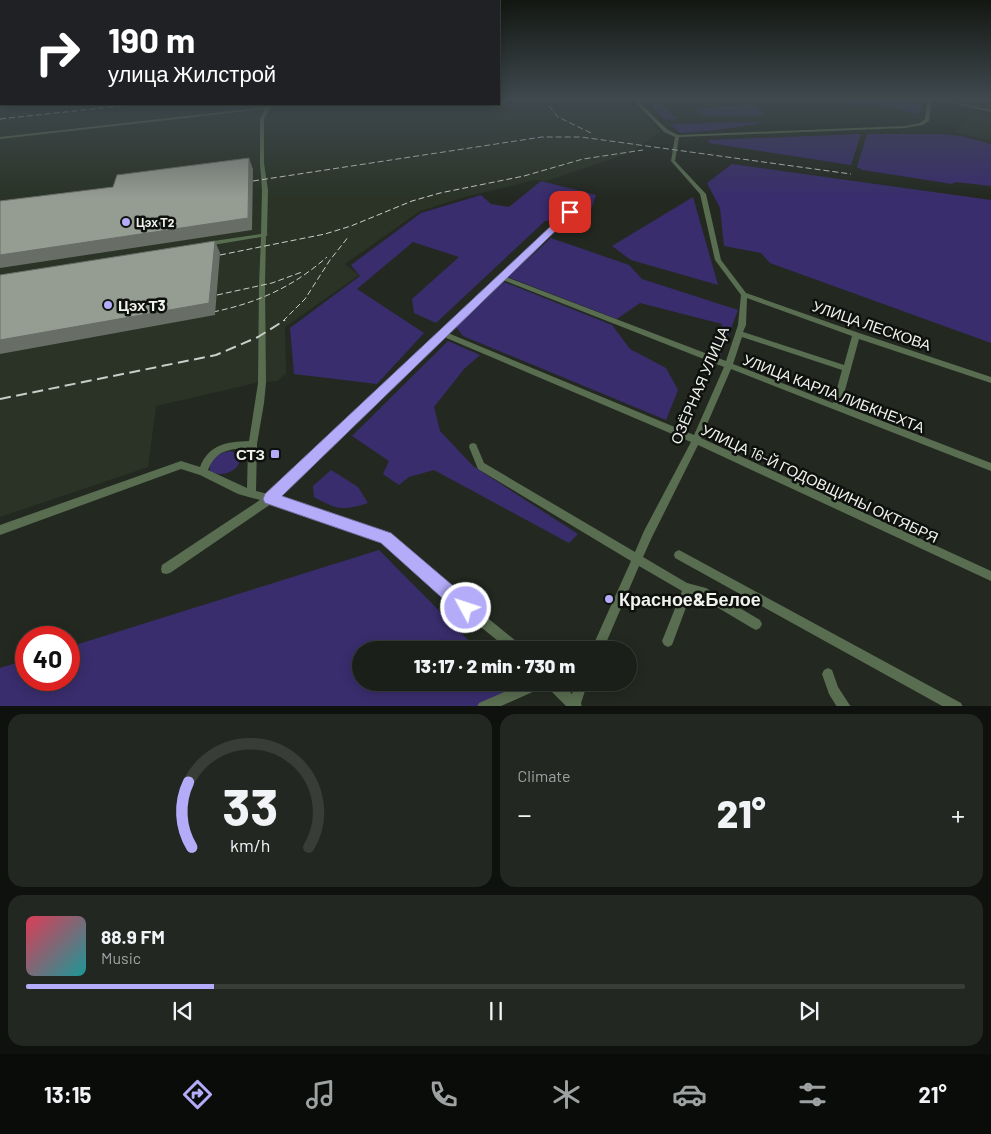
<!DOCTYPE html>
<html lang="en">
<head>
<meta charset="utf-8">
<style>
	:root { --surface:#1a1f19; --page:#232722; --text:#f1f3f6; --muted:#9fa2a2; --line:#383d38; --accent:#b4acf9 }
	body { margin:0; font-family:Barlow,sans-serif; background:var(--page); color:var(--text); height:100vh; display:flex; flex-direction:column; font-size:19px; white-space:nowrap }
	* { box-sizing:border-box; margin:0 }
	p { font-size:16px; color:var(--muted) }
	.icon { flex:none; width:28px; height:28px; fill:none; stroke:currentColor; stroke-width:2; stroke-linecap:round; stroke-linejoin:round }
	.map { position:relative; height:706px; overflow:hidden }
	.drawer { display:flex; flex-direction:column; gap:8px; padding:8px; background:#0e110e; flex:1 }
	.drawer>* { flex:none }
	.top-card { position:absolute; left:0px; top:0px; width:500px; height:105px; box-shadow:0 2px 12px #0003,0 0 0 1px var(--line); background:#202124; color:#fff; overflow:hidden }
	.speed { position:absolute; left:15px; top:626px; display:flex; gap:10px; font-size:25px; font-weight:700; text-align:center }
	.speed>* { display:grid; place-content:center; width:65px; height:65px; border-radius:50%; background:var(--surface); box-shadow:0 2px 12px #0003,0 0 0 1px var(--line); line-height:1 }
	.speed .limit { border:8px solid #d22; background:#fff; color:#111 }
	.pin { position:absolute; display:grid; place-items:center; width:42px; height:42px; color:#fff; margin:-21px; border-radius:10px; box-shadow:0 2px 8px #0006 }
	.me { position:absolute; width:55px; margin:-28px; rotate:310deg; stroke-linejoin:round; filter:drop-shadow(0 0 4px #0008) }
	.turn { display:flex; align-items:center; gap:18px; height:105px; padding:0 25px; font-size:22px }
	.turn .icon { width:65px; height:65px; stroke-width:2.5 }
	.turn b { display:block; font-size:35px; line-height:42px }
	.big { font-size:38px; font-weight:800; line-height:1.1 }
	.drawer .card { flex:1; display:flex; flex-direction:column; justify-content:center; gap:8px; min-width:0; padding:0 18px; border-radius:15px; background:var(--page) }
	.drawer .dial { align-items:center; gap:0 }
	.dial svg { height:130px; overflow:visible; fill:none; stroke:var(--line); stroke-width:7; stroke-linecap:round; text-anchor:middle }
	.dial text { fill:var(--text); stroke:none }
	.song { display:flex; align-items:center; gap:15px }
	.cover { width:60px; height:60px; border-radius:8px; background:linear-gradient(135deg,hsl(350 70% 55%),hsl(180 70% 35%)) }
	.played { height:5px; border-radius:2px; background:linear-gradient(90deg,var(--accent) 20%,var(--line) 20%) }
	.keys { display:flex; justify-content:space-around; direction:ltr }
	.heat { display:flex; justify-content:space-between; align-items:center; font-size:28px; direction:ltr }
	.drawer .tiles { flex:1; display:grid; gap:8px; grid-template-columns:1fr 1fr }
	.card:last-child { grid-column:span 2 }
	.trip { position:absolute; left:352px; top:641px; width:285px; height:50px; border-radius:25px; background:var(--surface); box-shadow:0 2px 12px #0003,0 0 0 1px var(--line); font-weight:800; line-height:50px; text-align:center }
	.dock { display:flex; height:80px; justify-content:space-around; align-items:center; background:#0a0c0a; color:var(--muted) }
	.dock .icon { width:35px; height:35px }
	.dock .current { color:var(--accent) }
	.dock b { font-size:22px; color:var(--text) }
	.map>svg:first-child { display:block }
</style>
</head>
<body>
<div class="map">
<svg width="991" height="707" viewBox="0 0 991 707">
	<rect width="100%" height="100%" fill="#232921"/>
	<g fill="#2a3326">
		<path d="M0,99L1,104H499V99H629L661,132L635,149L636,151L546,181L535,180L465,197L420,211L345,264L359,275L285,327L286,374L277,381L256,383L156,406L148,467L0,517Z"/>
		<path d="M947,99H991V110L946,100Z"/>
		<path d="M973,113L991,118V141L955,132Z"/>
	</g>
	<g fill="#392d6d">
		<path d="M644,99H656L677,119L666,120Z"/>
		<path d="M842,99H890L922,105L919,114L860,102L859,105L840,102Z"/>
		<path d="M752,104L767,115L707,116L700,113L696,109Z"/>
		<path d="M758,122V124L709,131L680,133L670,124Z"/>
		<path d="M861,134L851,165L709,143L708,140Z"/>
		<path d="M867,134H941L961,136L991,144V186L955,182L952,184L863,170L857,167Z"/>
		<path d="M732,164L991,200V343L770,263L761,253L724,246L720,208L707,183Z"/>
		<path d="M541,181L596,195L589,215L545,221L436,323L414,313L412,299L459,257L413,242L357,289L424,333L377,384L294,374L290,328L360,276L351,265L421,213L481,195L491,204L509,207Z"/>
		<path d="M693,197L718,285L631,260L612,246Z"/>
		<path d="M551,238L629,265L642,279L738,310L720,357L710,352L722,324L640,303L617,319L508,277Z"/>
		<path d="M504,282L612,325L630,349L666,368L678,390L666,420L463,336L456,327Z"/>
		<path d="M448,341L480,355L464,369L434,407L440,431L473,466L578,534L569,543L434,470L409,477L399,485L383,474L389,461L352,436Z"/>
		<path d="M230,451L239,454C244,470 222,479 210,471C208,458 219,453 230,451Z"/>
		<path d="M331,470L358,487L368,503C342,511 338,510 314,497L313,486Z"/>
		<path d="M379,550L478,650H361V682L510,683L518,691L486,707H0V668L26,660V680H69V647Z"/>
	</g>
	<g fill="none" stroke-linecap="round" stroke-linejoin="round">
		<g fill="#596d50" fill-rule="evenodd">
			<path d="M507,99H512L498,107L483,104L497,105Z"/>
			<path d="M632,99H636L668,130L678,135L905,126L920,123L925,119L928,99H939L991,110V112L932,99L929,121L923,125L905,128L679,137L675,161L706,194L721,260L746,293L859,333L991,377V383L859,339L841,405L991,463V471L731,369L701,438L991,571V581L698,445L652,537L643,557L687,583L706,588L760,620L762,624L760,628L756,630L752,628L700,597L691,594L672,645L668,647L664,645L662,641L682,591L639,566L603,650H591L631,561L478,469L469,447L470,444L473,443L476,444L484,463L635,552L644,531L691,442L444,337L278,497L390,535L457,593L522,646L524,650H509L449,601L383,542L271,504L170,573L166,574L162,573L161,569L162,565L260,500L238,494L200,475L181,469L0,535V525L181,461L200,467C209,444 227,442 249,441L258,383L259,285L261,237L207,246L204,244L207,242L261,234L262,190L260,163V119L265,109L0,139V137L266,107L268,104H272L264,119V163L268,190L267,234L268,235L266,236L265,285L266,383L264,403L257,444L256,491L268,494L497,278L498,276L500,275L580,200L585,201L506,277L726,361L738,325L741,295L715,260L700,194L671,161L675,137L664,132ZM503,280L724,367L694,435L448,333ZM747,298L852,336L844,365L743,332L746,325ZM742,337L842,370L833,403L733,364ZM248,448L247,488L208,470C216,450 229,449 248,448Z"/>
			<path d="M679,550L961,703L963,707H944L675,558L674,555L675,552Z"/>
			<path d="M828,668L832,670L838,687L851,707H837L829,694L822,674L824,670Z"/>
			<path d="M527,682H560L572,694L576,682H588L581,703L582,707H567L546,686L499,707H477L479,703Z"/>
		</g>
		<g stroke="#cacdc8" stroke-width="1" stroke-dasharray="6 3" stroke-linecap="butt">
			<path d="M543,99L558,117L593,134"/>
			<path d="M0,119L140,104"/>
			<path d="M253,181L542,137H581L851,174"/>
			<path d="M220,255L325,234L351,226L412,201L440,193L524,176L583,159L643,150"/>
			<path d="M217,295L272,283L302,272"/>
			<path d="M213,312C257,303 293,287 327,257"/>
			<path d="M283,321L305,299L330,260L349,236"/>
		</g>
		<path stroke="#cacdc8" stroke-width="2" stroke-dasharray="11 5.5" stroke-linecap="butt" d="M0,399L216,355L258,337L285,320"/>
	</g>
	<g fill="#686d66">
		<path d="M249,158L253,169L252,230L0,268V255Z"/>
		<path d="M215,241L220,253L215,315L0,354V340Z"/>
	</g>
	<g fill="#959c92" stroke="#686d66">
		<path d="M249,158L248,218L0,255V201L113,187L117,175Z"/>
		<path d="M215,241L209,303L0,340V275Z"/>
	</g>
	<linearGradient id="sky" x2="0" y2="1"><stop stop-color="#131712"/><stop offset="0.5" stop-color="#3f494e"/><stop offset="1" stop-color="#3f494e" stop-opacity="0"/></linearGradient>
	<rect width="991" height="198" fill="url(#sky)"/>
	<path fill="#b4acf9" stroke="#7570a2" d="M568,210L575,212L282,496L391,533L472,602L474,608L472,614L466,616L460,614L381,543L265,503L263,499L265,494Z"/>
	<g fill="#b4acf9" stroke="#0e110d" stroke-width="2">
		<circle cx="126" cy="222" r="5"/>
		<circle cx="108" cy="305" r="5"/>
		<rect x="270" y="449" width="10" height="10" rx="2.5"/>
		<circle cx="609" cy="599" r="5"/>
	</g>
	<g text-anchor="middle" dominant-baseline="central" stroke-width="5" stroke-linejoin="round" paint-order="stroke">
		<g font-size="12" font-weight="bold" fill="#eff2ed" stroke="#0e110d" text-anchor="start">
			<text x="136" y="222">Цэх Т2</text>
		</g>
		<g font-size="15" font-weight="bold" fill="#eff2ed" stroke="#0e110d" text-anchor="start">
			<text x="118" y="305">Цэх Т3</text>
			<text x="265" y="454" text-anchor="end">СТЗ</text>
		</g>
		<g font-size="15" fill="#eff2ed" stroke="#0e110d">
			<text transform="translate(872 325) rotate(19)">УЛИЦА ЛЕСКОВА</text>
			<text transform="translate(699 385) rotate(-67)">ОЗЁРНАЯ УЛИЦА</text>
			<text transform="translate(834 393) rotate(21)">УЛИЦА КАРЛА ЛИБКНЕХТА</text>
			<text transform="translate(820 483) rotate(25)">УЛИЦА 16-Й ГОДОВЩИНЫ ОКТЯБРЯ</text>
		</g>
		<g font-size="18" font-weight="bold" fill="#eff2ed" stroke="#0e110d" text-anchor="start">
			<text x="619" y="599">Красное&amp;Белое</text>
		</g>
	</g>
</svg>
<div class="speed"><div class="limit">40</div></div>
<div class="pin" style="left:570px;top:212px;background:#d93025"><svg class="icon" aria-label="arrive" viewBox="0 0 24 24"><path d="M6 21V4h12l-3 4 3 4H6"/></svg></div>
<svg class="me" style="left:466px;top:608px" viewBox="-20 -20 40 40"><circle r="17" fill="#b4acf9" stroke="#fff" stroke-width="3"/><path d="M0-11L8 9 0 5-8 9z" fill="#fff"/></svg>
<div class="trip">13:17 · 2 min · 730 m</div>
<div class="top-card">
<div class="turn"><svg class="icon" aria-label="right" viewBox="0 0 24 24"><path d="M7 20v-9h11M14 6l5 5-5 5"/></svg><div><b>190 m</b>улица Жилстрой</div></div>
</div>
</div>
<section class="drawer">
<div class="tiles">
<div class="card dial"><svg viewBox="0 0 100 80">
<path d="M14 69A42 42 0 1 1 86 69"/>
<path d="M14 69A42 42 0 0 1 12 29" stroke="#b4acf9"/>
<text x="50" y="56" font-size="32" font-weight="700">33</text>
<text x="50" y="72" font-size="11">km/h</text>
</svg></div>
<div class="card"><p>Climate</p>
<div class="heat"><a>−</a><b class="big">21°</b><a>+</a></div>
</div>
<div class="card">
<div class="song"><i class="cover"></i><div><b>88.9 FM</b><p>Music</p></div></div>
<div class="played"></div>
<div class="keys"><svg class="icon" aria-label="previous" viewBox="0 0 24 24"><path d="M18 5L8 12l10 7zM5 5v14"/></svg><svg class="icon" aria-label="pause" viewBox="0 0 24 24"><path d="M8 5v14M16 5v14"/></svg><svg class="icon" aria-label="next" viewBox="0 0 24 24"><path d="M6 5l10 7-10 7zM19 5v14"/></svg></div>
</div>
</div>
</section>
<nav class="dock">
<b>13:15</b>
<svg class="icon current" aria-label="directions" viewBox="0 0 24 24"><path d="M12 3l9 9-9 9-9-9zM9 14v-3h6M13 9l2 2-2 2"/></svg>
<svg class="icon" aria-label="music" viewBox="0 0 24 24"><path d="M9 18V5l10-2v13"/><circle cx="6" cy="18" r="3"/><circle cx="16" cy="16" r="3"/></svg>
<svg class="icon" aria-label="phone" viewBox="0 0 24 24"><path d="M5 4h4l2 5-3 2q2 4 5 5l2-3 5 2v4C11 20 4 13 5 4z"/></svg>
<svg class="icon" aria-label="climate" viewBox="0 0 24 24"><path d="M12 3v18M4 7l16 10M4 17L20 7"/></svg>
<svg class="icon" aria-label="car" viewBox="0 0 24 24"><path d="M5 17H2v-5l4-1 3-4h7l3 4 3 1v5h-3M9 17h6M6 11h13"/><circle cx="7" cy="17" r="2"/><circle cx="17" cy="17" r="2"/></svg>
<svg class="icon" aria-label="filters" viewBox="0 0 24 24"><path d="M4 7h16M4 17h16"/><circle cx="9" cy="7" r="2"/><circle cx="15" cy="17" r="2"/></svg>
<b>21°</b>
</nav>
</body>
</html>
